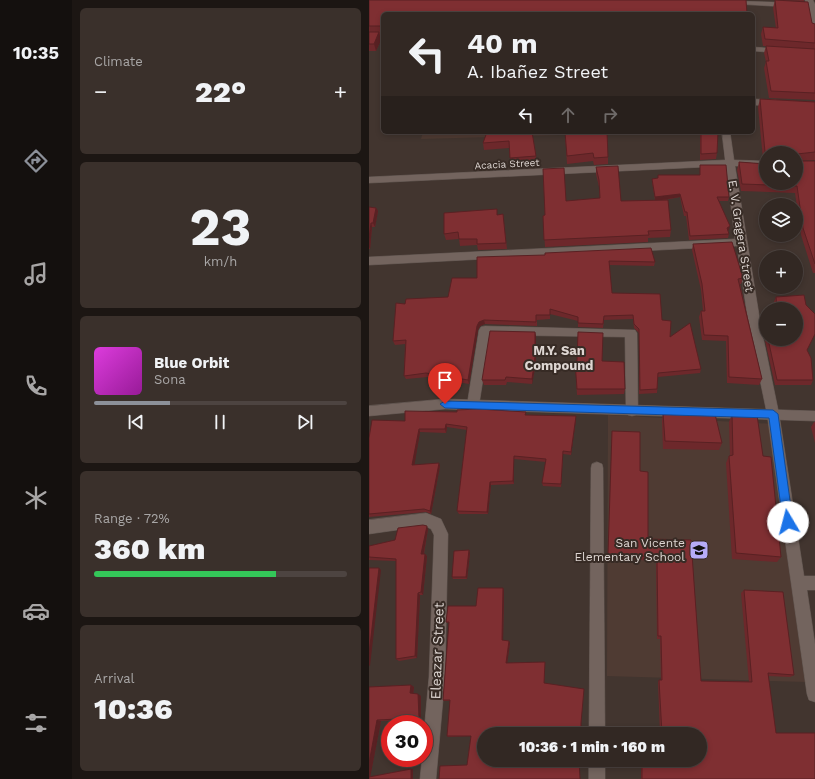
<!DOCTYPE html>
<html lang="en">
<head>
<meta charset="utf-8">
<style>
	:root { --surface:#322823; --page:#3a302b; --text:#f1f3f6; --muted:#a8a6a6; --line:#4d4441; --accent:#8c9099 }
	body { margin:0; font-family:"Work Sans",sans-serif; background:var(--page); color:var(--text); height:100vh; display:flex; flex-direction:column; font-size:15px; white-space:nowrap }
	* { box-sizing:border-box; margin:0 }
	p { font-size:13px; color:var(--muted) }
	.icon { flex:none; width:22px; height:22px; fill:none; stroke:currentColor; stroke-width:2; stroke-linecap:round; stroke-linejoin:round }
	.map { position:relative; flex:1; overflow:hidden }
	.details { display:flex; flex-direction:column; gap:8px; padding:8px; background:#1c1613; width:297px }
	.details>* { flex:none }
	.banner { position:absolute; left:12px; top:12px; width:374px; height:122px; border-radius:6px; box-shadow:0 2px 6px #0003,0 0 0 1px var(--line); background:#322823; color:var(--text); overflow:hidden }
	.fabs { position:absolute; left:390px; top:146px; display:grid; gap:8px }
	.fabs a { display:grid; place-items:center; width:44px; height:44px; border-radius:50%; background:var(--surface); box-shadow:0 2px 6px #0003,0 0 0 1px var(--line); font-size:20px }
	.speed { position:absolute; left:12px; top:715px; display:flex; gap:8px; font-size:20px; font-weight:700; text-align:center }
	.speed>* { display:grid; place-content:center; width:52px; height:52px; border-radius:50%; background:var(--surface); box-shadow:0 2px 6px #0003,0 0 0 1px var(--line); line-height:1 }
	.speed .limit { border:6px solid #d22; background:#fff; color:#111 }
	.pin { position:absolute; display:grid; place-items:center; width:34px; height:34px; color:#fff; margin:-41px -17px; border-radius:50% 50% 50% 0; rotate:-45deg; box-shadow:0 0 4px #0007 }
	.pin .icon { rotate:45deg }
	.me { position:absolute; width:44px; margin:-22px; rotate:352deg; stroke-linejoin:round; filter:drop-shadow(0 0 3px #0008) }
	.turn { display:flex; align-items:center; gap:14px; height:84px; padding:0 20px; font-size:18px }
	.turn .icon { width:52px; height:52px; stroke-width:2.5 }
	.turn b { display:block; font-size:28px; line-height:34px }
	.lanes { display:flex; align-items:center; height:38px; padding:0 20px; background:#0003; justify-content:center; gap:20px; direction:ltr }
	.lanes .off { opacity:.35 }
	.big { font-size:30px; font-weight:800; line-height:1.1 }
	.details .card { flex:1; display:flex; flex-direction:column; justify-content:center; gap:6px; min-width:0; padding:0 14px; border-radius:6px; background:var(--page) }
	.details .dial { align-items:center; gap:0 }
	.dial b { font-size:52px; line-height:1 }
	.song { display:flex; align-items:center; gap:12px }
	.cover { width:48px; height:48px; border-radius:6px; background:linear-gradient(135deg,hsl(300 70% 55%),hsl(300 70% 35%)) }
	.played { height:4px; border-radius:2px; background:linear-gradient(90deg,var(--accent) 30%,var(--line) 30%) }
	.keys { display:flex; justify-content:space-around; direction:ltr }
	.heat { display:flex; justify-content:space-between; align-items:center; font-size:22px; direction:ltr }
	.charge { height:6px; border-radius:3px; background:linear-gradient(90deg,#34c759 72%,var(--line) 0) }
	.trip { position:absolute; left:108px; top:727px; width:230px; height:40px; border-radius:20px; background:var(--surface); box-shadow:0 2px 6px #0003,0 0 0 1px var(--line); font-weight:800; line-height:40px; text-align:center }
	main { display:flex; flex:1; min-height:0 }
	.tabs { display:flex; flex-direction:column; width:72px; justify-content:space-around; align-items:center; background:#14100e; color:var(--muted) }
	.tabs .icon { width:28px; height:28px }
	.tabs .active { color:var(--accent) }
	.tabs b { font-size:18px; color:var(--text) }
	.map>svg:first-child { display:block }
</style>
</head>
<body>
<main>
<nav class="tabs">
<b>10:35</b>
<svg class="icon active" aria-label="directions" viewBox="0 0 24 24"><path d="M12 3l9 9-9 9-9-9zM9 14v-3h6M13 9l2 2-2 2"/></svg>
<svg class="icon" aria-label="music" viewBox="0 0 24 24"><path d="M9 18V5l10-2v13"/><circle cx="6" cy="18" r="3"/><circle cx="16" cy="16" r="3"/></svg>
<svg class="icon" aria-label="phone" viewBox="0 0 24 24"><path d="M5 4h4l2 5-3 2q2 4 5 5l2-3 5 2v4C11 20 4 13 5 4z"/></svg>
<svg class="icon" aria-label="climate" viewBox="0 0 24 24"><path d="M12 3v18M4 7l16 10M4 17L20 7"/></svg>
<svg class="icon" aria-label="car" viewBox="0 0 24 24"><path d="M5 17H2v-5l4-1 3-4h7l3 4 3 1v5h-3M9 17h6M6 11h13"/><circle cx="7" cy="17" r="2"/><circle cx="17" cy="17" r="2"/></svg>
<svg class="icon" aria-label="filters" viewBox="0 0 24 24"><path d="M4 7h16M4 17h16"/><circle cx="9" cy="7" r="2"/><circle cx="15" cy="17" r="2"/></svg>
</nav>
<section class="details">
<div class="card"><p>Climate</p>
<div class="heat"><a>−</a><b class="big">22°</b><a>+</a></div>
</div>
<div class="card dial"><b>23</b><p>km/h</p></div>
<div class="card">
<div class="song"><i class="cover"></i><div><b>Blue Orbit</b><p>Sona</p></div></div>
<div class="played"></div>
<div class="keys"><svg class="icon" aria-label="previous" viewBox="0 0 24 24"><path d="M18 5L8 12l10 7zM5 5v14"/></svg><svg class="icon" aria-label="pause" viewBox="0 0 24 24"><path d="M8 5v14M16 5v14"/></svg><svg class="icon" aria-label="next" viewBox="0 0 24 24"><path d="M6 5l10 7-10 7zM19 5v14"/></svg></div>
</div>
<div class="card"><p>Range · 72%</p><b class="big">360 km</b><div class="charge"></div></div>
<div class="card"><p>Arrival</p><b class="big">10:36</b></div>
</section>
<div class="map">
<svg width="446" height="779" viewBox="0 0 446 779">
	<rect width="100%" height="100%" fill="#42352f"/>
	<g fill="#4f3b33">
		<path d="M54,132H294L52,139Z"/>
		<path d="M239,415L405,424L438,682L238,676Z"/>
	</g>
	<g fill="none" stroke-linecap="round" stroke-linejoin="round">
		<g stroke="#5f544f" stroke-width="1">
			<g id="minor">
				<path d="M326,0L437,3L436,0H444L446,4V32L442,30L438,8L330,2Z"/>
				<rect x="0" y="34" width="14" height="4"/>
				<path d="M384,47L411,49L415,51L411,53L384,51Z"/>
				<path d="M384,99L407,100L411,103L407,106L384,105Z"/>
				<path d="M353,132H361L365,160L397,161V167L366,166L392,327L410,414L435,576H446V590H438L446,644V702L440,700L438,694L398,414L380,327L368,246L0,265V257L366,239L357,166L0,183V177L356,160Z"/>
				<path d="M116,326L266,330L268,333L269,411L267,415L263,416L259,415L257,411L256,337L121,335L110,405L108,409L104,410L100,409L98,405L110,330L112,327Z"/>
				<path d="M228,462L233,464L234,468L236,734H220L222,468L223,464Z"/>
				<path d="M57,513L72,519L79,534L76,677L67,779H51L53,758H55V732L60,677L65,535L62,529L56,526L0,534V520Z"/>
				<rect x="220" y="760" width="16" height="19"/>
			</g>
		</g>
		<g stroke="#5f544f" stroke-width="1">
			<path id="tertiary" d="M76,399L446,411V421L76,409L0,416V406Z"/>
		</g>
		<use href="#minor" fill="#73645e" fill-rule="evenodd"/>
		<use href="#tertiary" fill="#73645e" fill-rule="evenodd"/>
	</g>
	<g fill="#6d282b">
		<path d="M0,0L14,14V34L11,33L12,40L7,51H0Z"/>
		<path d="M406,0L443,23L446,24V100L400,98L395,68L397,62L395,53L397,46H394L392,34L394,27L407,28L404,8Z"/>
		<path d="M409,0H435V1Z"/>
		<path d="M391,99L446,102V160L429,161H446V273H444L432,235L426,193L372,191L368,170L370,162L396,164L397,161L427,153H397V160L394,159L389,107Z"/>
		<path d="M62,132H182H163L167,156L168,163L142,165L140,148L115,150L114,143L118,133L63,134Z"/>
		<path d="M196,132L239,157V164L225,165L224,161L198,164Z"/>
		<path d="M331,132H349L348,153L347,159L331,160Z"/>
		<path d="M331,165L360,197L359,201H350L360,230H358L360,234L359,238L320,240L317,216H315L311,197L296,200L302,230L301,237L279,238V242L176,247L174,216L176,215L197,201L231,198L230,187L227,174V167L252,201L286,200L283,182V179L289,178V175H331Z"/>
		<path d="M0,207L7,208L9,211L6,227H3L1,249H0Z"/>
		<path d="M134,214L138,249L109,250L108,245L91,246L90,239L77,240L75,234L129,215Z"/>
		<path d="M324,244L374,278L372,284H371L393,379L390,385L358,383L357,341L333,340L330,317L332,311H334L332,290L323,250Z"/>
		<path d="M108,257L286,262L285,266L240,265L243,293L293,320L301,337L332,369L331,373L289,377L288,393L270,394V333L265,328L264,319L235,320L234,328L209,327V321L181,314V319L168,320V326L116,324L111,326L109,330L100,384L59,377L37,379L35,376L36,344L26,345L24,341L36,304L79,297L108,278Z"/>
		<path d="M435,295L437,305L446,314V334L438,350L442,358L444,380L442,385H406L393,327L395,321H397V339H427V309H406L405,302L407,297Z"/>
		<path d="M166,332L167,337V363L163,384L138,382L137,385H115L113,380Z"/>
		<path d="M206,361H233L256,389L255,394L208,395Z"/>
		<path d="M294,413L353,443L350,450L294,449L293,421Z"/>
		<path d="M363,414L394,456L412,557L408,562L363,559L357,463L360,456H361L360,422Z"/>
		<path d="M157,415L207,419L202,455L194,454L192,487L174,486L173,483L177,462L145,459V484L122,485L119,514H90L88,511L98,430L78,427L77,433L51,432L45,465L71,466L62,514L57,512L0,517V438L36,421Z"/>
		<path d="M445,422H446V443L442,427Z"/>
		<path d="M243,431L271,471L279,539L322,540L332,681L380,682L372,593L375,590L425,675L421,677L399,676L407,733L446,779H272V760H331V734H291L289,682L290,680H292L291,639H288L287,561L239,558Z"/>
		<path d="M59,529L55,554H56L58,556L54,595H51L48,658L30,661L27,659V561L0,560V546L26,540Z"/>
		<path d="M100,550L101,553L98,579H84L83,577Z"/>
		<path d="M134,588L135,591L134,640L141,643L138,663L176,662V664L175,683L212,724L213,761L98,765L102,736L79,737L78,736L81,701H75L74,700L80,623H79L77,622L107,606Z"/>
		<path d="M42,685L45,687L44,694L52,696V719L12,721L1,777L42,769H44L0,779V687Z"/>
	</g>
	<g fill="#592123">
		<path d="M10,32L12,40L7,51L5,44Z"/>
		<path d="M311,194V197L286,201V197Z"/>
		<path d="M7,208L9,211L6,227L4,223Z"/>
		<path d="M2,223L3,227L1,249L0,247V238Z"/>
		<path d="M361,226L360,230L357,231L358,228Z"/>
		<path d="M115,320L116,324L111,326L109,330L100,384L99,380L108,326L110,322Z"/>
		<path d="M166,332L167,337V363L163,384V379Z"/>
		<path d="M207,416V419L202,455V452Z"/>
		<path d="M77,424L78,427L77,433L76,429Z"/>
		<path d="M50,429L51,432L45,468L43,465Z"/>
		<path d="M145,456V484L144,481Z"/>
		<path d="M70,463L71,466L62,514L61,511Z"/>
		<path d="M121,482L122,485L119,514L118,512Z"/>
		<path d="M58,526L59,529L54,557L52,554Z"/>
		<path d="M100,550L101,553L98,579L97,577Z"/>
		<path d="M56,554L58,556L54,595L52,592Z"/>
		<path d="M10,568L12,570L1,666L0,665V654Z"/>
		<path d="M134,588L135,591L134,642L133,640Z"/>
		<path d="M49,593L51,595L48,658L46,656Z"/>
		<path d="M140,641L141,643L138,665L137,663Z"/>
		<path d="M42,685L45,687L44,695L41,693Z"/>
		<path d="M49,694L52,696V719L50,718Z"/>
		<path d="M8,720L12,721L1,778H0V763Z"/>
		<rect x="42" y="769" width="2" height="10"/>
	</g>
	<g fill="#7f2f32" stroke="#592123">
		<path d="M0,0H377L378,14H14V25L13,26H0Z"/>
		<path d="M406,0L439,2L443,23L446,24V43L396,39L394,27L409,28Z"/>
		<path d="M0,32H10L5,44H0Z"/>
		<path d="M397,46L446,49V93L402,91L397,61H400Z"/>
		<path d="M391,99L446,102V152L428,154L429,161H446V264L434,228L428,186L373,184L370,162L397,164V183H427V153H400L396,152Z"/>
		<path d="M118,132H163L167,156L141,158L140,141L114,143Z"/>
		<path d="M196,132H238L239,157L225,158L224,153L198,156Z"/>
		<path d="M332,132H349L348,153L332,154Z"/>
		<path d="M331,165H357L360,197H348L361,226L358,228L360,234L321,236L318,212H316L311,194L286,197L283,179L289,178V175H331Z"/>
		<path d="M249,166L252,201L299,200L302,230L279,231L280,235L175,240L174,216L176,215L174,169L195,168L197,201L231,198L230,180L227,167Z"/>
		<path d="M0,207L7,208L4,223H2L0,238Z"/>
		<path d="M128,209V215L134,214L137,243L108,244V239H90L89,232L75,234V213Z"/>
		<path d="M363,242L374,278L369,279L393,379L360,377L359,336L335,335L332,311H336L333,284L324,244Z"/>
		<path d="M282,248L286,262L240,261L243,293L291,294L293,320L302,321L301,337L321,323L332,369L289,373L288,389L271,390L270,329L265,324L264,315L235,316L234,324L209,323V317L181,309V315H167V322L115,320L110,322L108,326L99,380L57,373L35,376L37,340L24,341L27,303L36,304L37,299L79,297L83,278H108V257L176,255V253Z"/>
		<path d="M435,295L437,305L446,314V334L438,350L442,358L444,380H408L399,339H427V309H408L407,297Z"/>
		<path d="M395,321H397V329Z"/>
		<path d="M121,331L166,332V357L163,379L137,377L136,380H113Z"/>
		<path d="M209,332L234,333L233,361L255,362L256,389H208L206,361H208Z"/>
		<path d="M109,409L157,412L156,415L207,416L202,452L194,451L192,484L173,483L177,459L145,456L144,481L121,482L118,512L88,511L98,427L77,424L76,429H50L43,465L70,463L61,511L55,509L0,514V438L3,420L36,421V411L88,412V410Z"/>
		<path d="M294,413L346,414L353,443L296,441Z"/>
		<path d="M363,414L388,415L394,456L402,457L412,557L367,553L360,456L364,455Z"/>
		<path d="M243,431L271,432V471L279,472V539L322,540L332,681L383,682L375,590L414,592L425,675L399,673L407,733H446V779H273V760H331V734H293L290,680H293L292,636H289L288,557L239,554Z"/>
		<path d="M54,525L58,526L52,554H56L52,592L49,593L46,656L27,659V559L0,557V546L26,540L29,528Z"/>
		<path d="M100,550L97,577H83L85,551Z"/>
		<path d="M0,568H10L0,654Z"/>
		<path d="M109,588H134L133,640L140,641L137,663L176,662L175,683L215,689L212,723V734H115V760H213H210L211,779H70L71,766L98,765L102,736H78L81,700H74L80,622H77L79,606H107Z"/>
		<path d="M42,685L41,693L49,694L50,718L8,720L0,763V687Z"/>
		<path d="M42,769V779H0V777Z"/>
	</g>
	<path fill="#1a73e8" stroke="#114b97" d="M76,401L404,410L409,414L424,522L423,525L419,526L415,525L414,522L400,418L76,408L71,404Z"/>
	<defs>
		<g id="school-square" transform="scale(1)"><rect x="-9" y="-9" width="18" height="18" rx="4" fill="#b6acf8" stroke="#372b25"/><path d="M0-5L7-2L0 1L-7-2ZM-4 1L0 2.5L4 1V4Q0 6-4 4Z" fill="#111"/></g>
	</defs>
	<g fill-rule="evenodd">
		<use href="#school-square" x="330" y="550"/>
	</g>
	<g text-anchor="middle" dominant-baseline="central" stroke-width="4" stroke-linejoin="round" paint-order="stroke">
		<g font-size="10" fill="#ded6d2" stroke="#372b25">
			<text transform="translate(138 164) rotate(-3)">Acacia Street</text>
		</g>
		<g font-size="12" fill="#ded6d2" stroke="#372b25">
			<text transform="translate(372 236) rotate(81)">E. V. Gragera Street</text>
		</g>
		<g font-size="12" fill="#ded6d2" stroke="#372b25" text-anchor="end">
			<text x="316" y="543">San Vicente<tspan x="316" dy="14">Elementary School</tspan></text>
		</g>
		<g font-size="13" font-weight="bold" fill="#ded6d2" stroke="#372b25">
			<text x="190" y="350">M.Y. San<tspan x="190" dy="15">Compound</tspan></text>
		</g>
		<g font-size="14" fill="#ded6d2" stroke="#372b25">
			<text transform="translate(68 651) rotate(-88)">Eleazar Street</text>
		</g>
	</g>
</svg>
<div class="fabs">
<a><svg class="icon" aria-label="search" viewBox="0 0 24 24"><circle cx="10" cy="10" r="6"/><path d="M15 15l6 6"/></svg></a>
<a><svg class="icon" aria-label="layers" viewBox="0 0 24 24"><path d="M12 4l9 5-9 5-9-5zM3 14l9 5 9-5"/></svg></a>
<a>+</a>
<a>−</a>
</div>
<div class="speed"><div class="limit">30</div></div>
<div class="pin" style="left:76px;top:404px;background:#d93025"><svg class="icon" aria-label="arrive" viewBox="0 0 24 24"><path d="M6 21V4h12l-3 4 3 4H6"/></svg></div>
<svg class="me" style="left:419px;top:522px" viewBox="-20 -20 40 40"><circle r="19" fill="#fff"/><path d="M0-13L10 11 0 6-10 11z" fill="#1a73e8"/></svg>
<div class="trip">10:36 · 1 min · 160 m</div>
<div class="banner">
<div class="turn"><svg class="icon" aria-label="left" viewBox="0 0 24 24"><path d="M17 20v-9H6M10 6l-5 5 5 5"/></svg><div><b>40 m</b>A. Ibañez Street</div></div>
<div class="lanes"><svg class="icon" aria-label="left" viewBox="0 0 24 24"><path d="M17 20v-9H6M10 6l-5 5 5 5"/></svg><svg class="icon off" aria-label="ahead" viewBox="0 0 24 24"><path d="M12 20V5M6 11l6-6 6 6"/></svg><svg class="icon off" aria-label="right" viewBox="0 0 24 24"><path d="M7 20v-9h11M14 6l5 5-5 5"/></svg></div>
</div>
</div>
</main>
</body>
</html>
